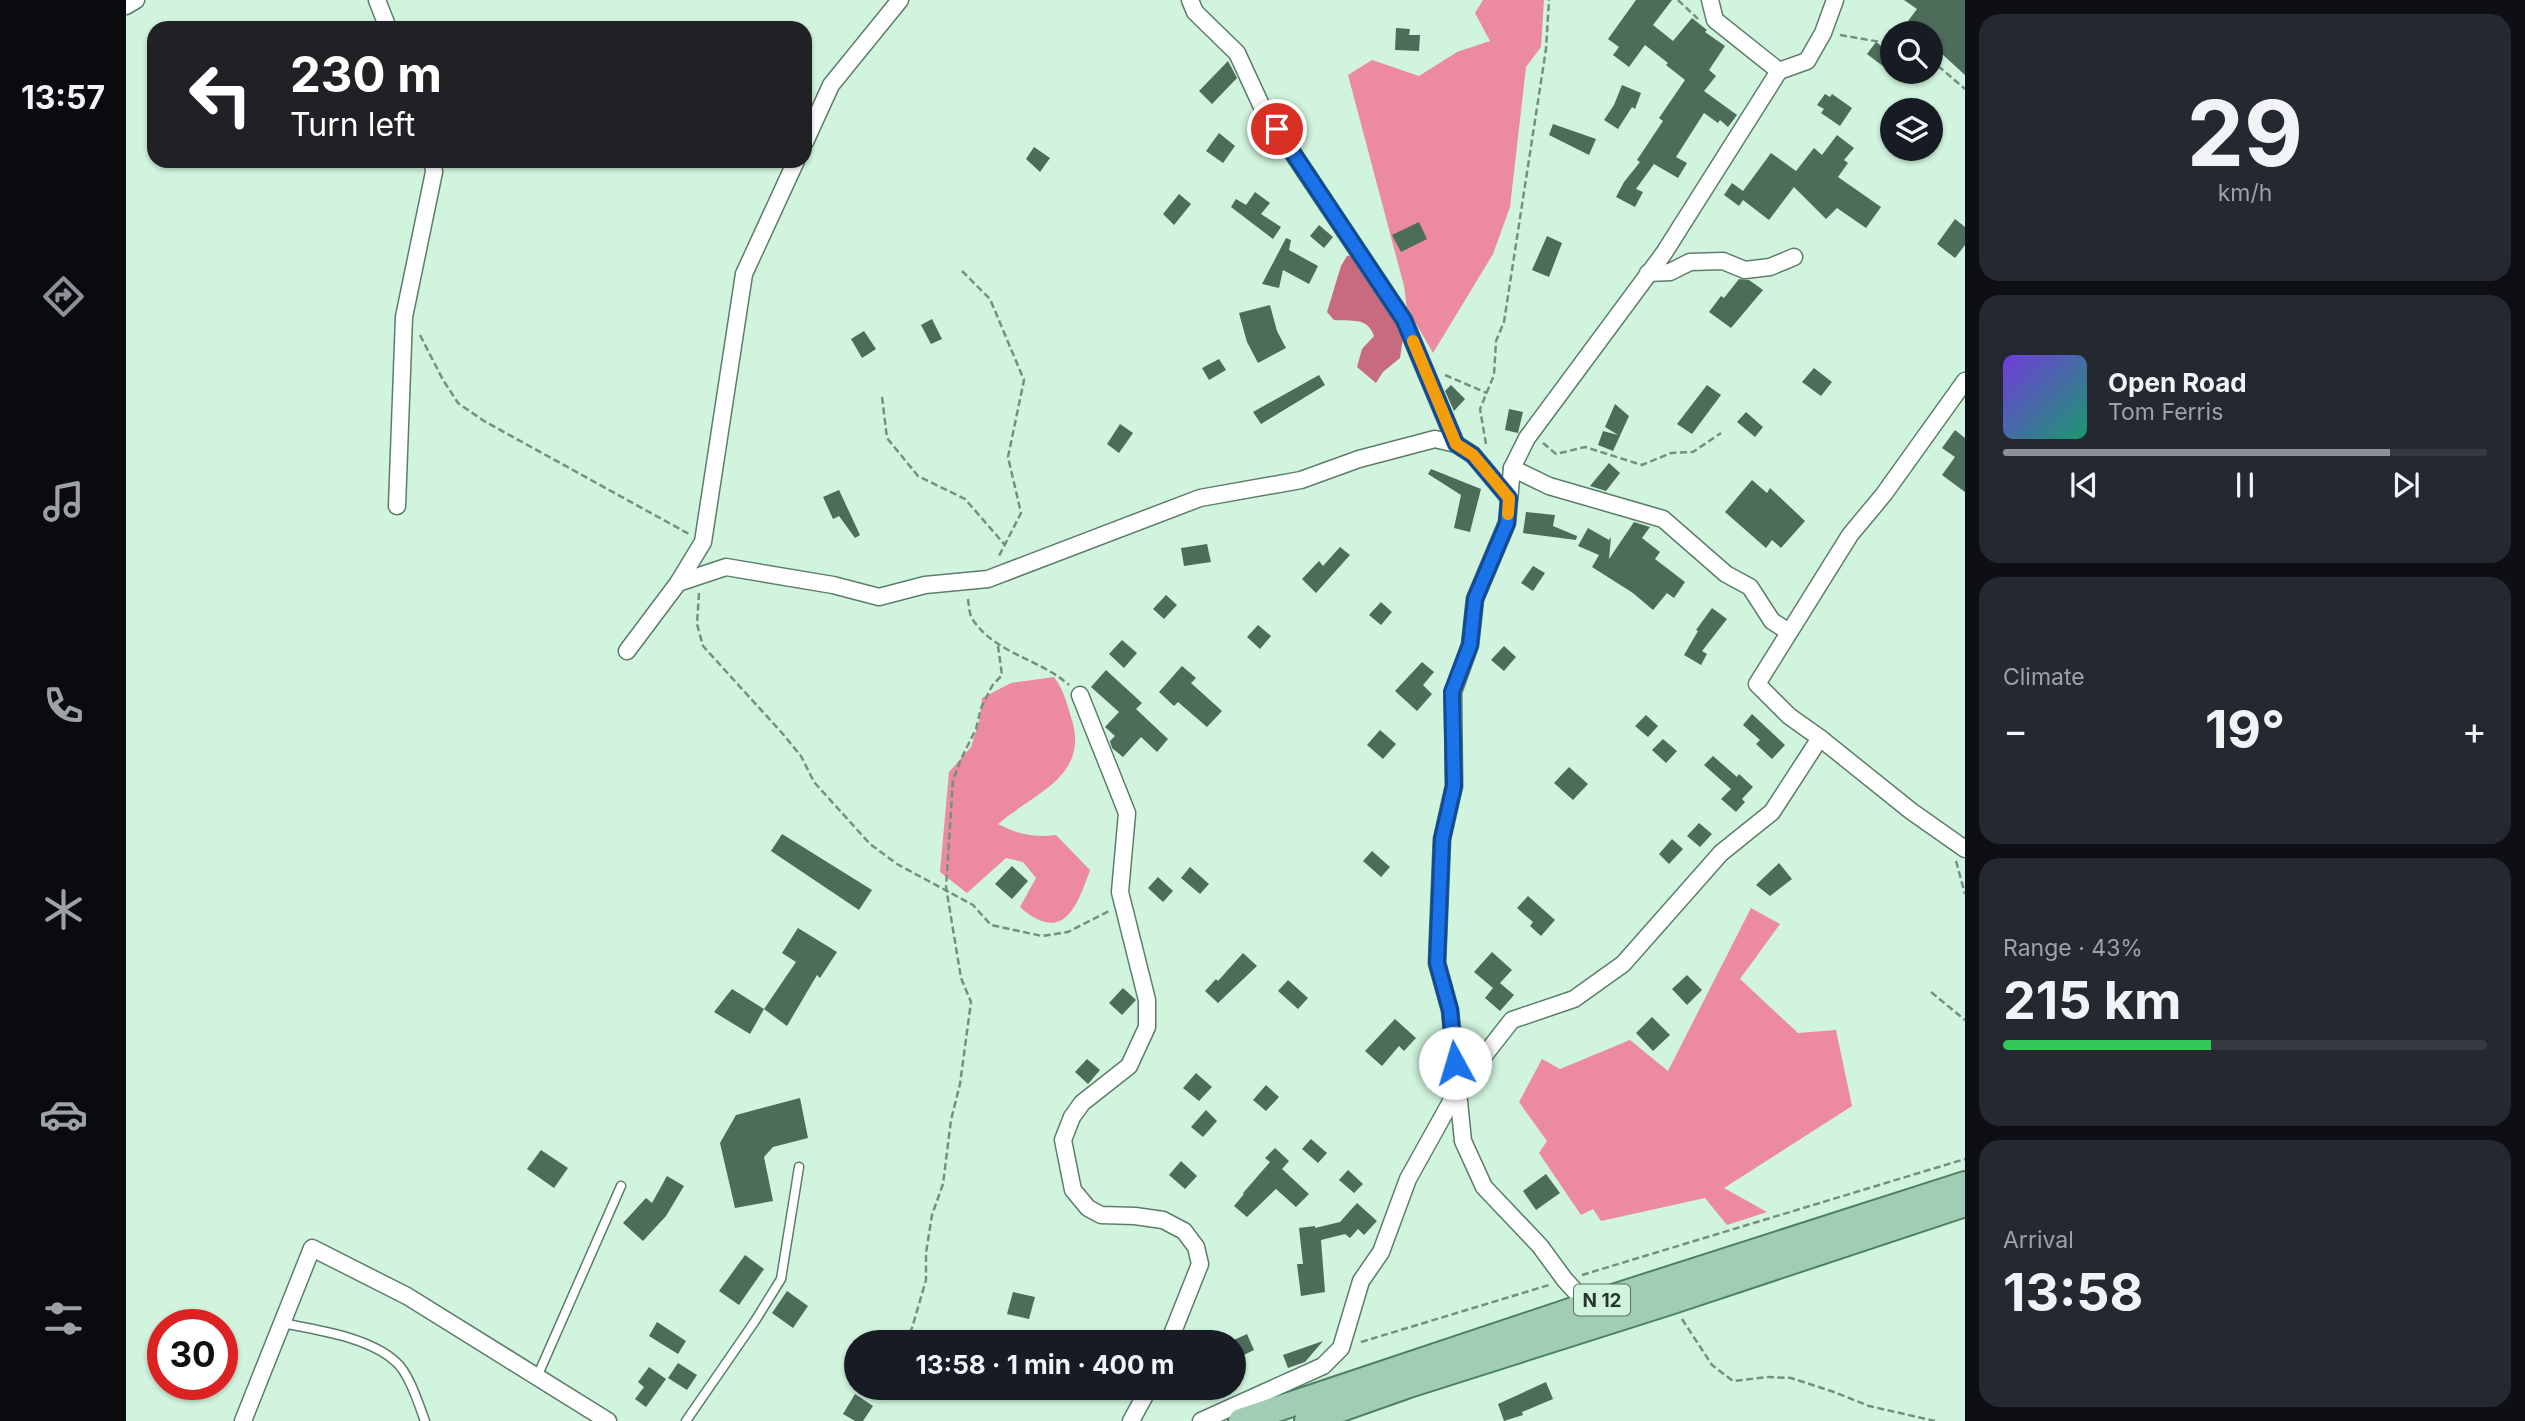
<!DOCTYPE html>
<html lang="en">
<head>
<meta charset="utf-8">
<style>
	:root { --surface:#171b24; --page:#242831; --text:#f1f3f6; --muted:#9ea1a6; --line:#363941; --accent:#8c9099 }
	body { margin:0; font-family:Inter,sans-serif; background:var(--page); color:var(--text); height:100vh; display:flex; flex-direction:column; font-size:26px; white-space:nowrap }
	* { box-sizing:border-box; margin:0 }
	p { font-size:23px; color:var(--muted) }
	.icon { flex:none; width:38px; height:38px; fill:none; stroke:currentColor; stroke-width:2; stroke-linecap:round; stroke-linejoin:round }
	.map { position:relative; flex:1; overflow:hidden }
	.drawer { display:flex; flex-direction:column; gap:14px; padding:14px; background:#0d0f14; width:560px }
	.drawer>* { flex:none }
	.hud { position:absolute; left:21px; top:21px; width:665px; height:147px; border-radius:21px; box-shadow:0 2px 5px #0004; background:#202124; color:#fff; overflow:hidden }
	.controls { position:absolute; left:1754px; top:21px; display:grid; gap:14px }
	.controls a { display:grid; place-items:center; width:63px; height:63px; border-radius:50%; background:var(--surface); box-shadow:0 2px 5px #0004; font-size:35px }
	.speed { position:absolute; left:21px; top:1309px; display:flex; gap:14px; font-size:35px; font-weight:700; text-align:center }
	.speed>* { display:grid; place-content:center; width:91px; height:91px; border-radius:50%; background:var(--surface); box-shadow:0 2px 5px #0004; line-height:1 }
	.speed .limit { border:10px solid #d22; background:#fff; color:#111 }
	.pin { position:absolute; display:grid; place-items:center; width:60px; height:60px; color:#fff; margin:-30px; border:4px solid #fff; border-radius:50%; box-shadow:0 2px 7px #0007 }
	.me { position:absolute; width:77px; margin:-38px; rotate:354deg; stroke-linejoin:round; filter:drop-shadow(0 0 5px #0008) }
	.turn { display:flex; align-items:center; gap:24px; height:147px; padding:0 28px; font-size:32px }
	.turn .icon { width:91px; height:91px; stroke-width:2.5 }
	.turn b { display:block; font-size:49px; line-height:60px }
	.big { font-size:52px; font-weight:700; line-height:1.1 }
	.drawer .tile { flex:1; display:flex; flex-direction:column; justify-content:center; gap:10px; min-width:0; padding:0 24px; border-radius:21px; background:var(--page) }
	.drawer .dial { align-items:center; gap:0 }
	.dial b { font-size:91px; line-height:1 }
	.song { display:flex; align-items:center; gap:21px }
	.cover { width:84px; height:84px; border-radius:10px; background:linear-gradient(135deg,hsl(260 70% 55%),hsl(160 70% 35%)) }
	.played { height:7px; border-radius:4px; background:linear-gradient(90deg,var(--accent) 80%,var(--line) 80%) }
	.keys { display:flex; justify-content:space-around; direction:ltr }
	.heat { display:flex; justify-content:space-between; align-items:center; font-size:38px; direction:ltr }
	.charge { height:10px; border-radius:5px; background:linear-gradient(90deg,#34c759 43%,var(--line) 0) }
	.trip { position:absolute; left:718px; top:1330px; width:402px; height:70px; border-radius:35px; background:var(--surface); box-shadow:0 2px 5px #0004; font-weight:700; line-height:70px; text-align:center }
	main { display:flex; flex:1; min-height:0 }
	.dock { display:flex; flex-direction:column; width:126px; justify-content:space-around; align-items:center; background:#090b0e; color:var(--muted) }
	.dock .icon { width:49px; height:49px }
	.dock .current { color:var(--accent) }
	.dock b { font-size:32px; color:var(--text) }
	.map>svg:first-child { display:block }
</style>
</head>
<body>
<main>
<nav class="dock">
<b>13:57</b>
<svg class="icon current" aria-label="directions" viewBox="0 0 24 24"><path d="M12 3l9 9-9 9-9-9zM9 14v-3h6M13 9l2 2-2 2"/></svg>
<svg class="icon" aria-label="music" viewBox="0 0 24 24"><path d="M9 18V5l10-2v13"/><circle cx="6" cy="18" r="3"/><circle cx="16" cy="16" r="3"/></svg>
<svg class="icon" aria-label="phone" viewBox="0 0 24 24"><path d="M5 4h4l2 5-3 2q2 4 5 5l2-3 5 2v4C11 20 4 13 5 4z"/></svg>
<svg class="icon" aria-label="climate" viewBox="0 0 24 24"><path d="M12 3v18M4 7l16 10M4 17L20 7"/></svg>
<svg class="icon" aria-label="car" viewBox="0 0 24 24"><path d="M5 17H2v-5l4-1 3-4h7l3 4 3 1v5h-3M9 17h6M6 11h13"/><circle cx="7" cy="17" r="2"/><circle cx="17" cy="17" r="2"/></svg>
<svg class="icon" aria-label="filters" viewBox="0 0 24 24"><path d="M4 7h16M4 17h16"/><circle cx="9" cy="7" r="2"/><circle cx="15" cy="17" r="2"/></svg>
</nav>
<div class="map">
<svg width="1839" height="1421" viewBox="0 0 1839 1421">
	<rect width="100%" height="100%" fill="#d1f4de"/>
	<g fill="#ec8aa0">
		<path d="M1357,0H1418L1415,47L1400,67L1384,207L1367,254L1307,353L1281,308L1278,286L1222,75L1246,60L1293,76L1331,52L1364,41L1349,13Z"/>
		<path d="M928,677C937,689 941,703 945,717C965,776 908,793 872,824C891,834 907,838 930,835L964,870C951,907 937,945 894,907L910,878L897,862L880,858L841,893L814,872L823,772L845,747L854,718L856,698L885,683Z"/>
		<path d="M1625,908L1654,924L1614,979L1672,1033L1710,1030L1726,1106L1598,1188L1641,1212L1601,1225L1579,1198L1475,1221L1467,1209L1455,1215L1413,1153L1421,1141L1393,1102L1416,1059L1434,1069L1504,1040L1542,1071Z"/>
	</g>
	<path fill="#c86a80" d="M1229,255L1268,313L1277,338L1274,358L1257,372L1250,383L1231,367L1236,349L1248,336C1241,316 1225,322 1208,320L1201,312L1215,266L1221,256Z"/>
	<g fill="#4d6c59">
		<path d="M1510,0H1546L1527,25L1547,41L1566,18L1581,30L1579,32L1599,46L1583,70L1590,76L1578,91L1611,115L1602,127L1594,120L1592,123L1578,113L1550,157L1561,163L1552,178L1528,164L1510,189L1517,192L1509,207L1490,197L1498,182L1514,162L1511,160L1537,121L1533,118L1559,80L1540,65L1542,63L1519,45L1503,67L1487,55L1493,47L1482,39Z"/>
		<path d="M1778,0H1839V75L1804,43V33H1773L1791,9Z"/>
		<path d="M1270,28L1284,29L1283,35H1294L1293,51L1269,50Z"/>
		<path d="M1750,42L1766,54V73L1741,54Z"/>
		<path d="M1102,61L1111,78L1086,104L1073,91Z"/>
		<path d="M1496,85L1515,93L1509,109L1506,107L1492,129L1478,120L1488,105Z"/>
		<path d="M1699,94L1704,97L1706,94L1726,108L1714,126L1695,113L1698,109L1691,105Z"/>
		<path d="M1427,124L1470,139L1463,155L1423,135Z"/>
		<path d="M1093,133L1109,146L1097,163L1080,151Z"/>
		<path d="M1711,135L1728,148L1718,160L1722,163L1712,177L1755,207L1740,228L1711,208L1700,219L1668,187L1643,220L1617,200L1613,206L1598,195L1606,183L1617,191L1645,153L1670,171L1688,148L1696,155Z"/>
		<path d="M908,147L924,158L914,172L900,159Z"/>
		<path d="M1129,192L1144,203L1135,214L1155,227L1147,239L1105,207L1110,199L1120,205Z"/>
		<path d="M1053,194L1065,204L1048,225L1037,214Z"/>
		<path d="M1829,219L1839,227V245L1829,258L1811,244Z"/>
		<path d="M1293,222L1301,239L1275,252L1266,235Z"/>
		<path d="M1193,225L1207,237L1198,248L1184,236Z"/>
		<path d="M1421,236L1436,243L1423,277L1406,270Z"/>
		<path d="M1160,238L1165,240L1163,250L1192,266L1183,284L1157,270L1153,288L1136,284Z"/>
		<path d="M1613,279L1623,280L1637,290L1605,328L1583,312L1595,296L1598,298Z"/>
		<path d="M1144,305L1151,331L1160,348L1132,363L1121,342L1113,313Z"/>
		<path d="M806,319L816,339L805,344L795,325Z"/>
		<path d="M738,331L750,349L736,358L725,339Z"/>
		<path d="M1093,359L1100,370L1083,380L1076,368Z"/>
		<path d="M1688,368L1706,382L1695,396L1676,382Z"/>
		<path d="M1193,375L1199,385L1135,424L1127,412Z"/>
		<path d="M1325,385L1339,399L1328,411L1319,391Z"/>
		<path d="M1581,385L1595,395L1566,434L1551,424Z"/>
		<path d="M1489,404L1503,416L1487,451L1472,445L1477,431L1492,435L1479,427Z"/>
		<path d="M1383,409L1397,412L1392,433L1379,430Z"/>
		<path d="M1620,412L1637,427L1629,437L1611,422Z"/>
		<path d="M994,424L1007,433L993,453L981,444Z"/>
		<path d="M1829,430L1839,438V492L1816,475L1829,457L1816,448Z"/>
		<path d="M1483,463L1494,473L1480,491L1464,486Z"/>
		<path d="M1305,469L1355,489L1344,532L1328,528L1335,495L1302,474Z"/>
		<path d="M1626,480L1641,493L1644,488L1679,521L1655,548L1646,540L1640,548L1599,512Z"/>
		<path d="M713,490L734,535L729,538L713,516L707,519L697,497Z"/>
		<path d="M1400,512L1429,515L1427,526L1451,536L1450,540L1397,533Z"/>
		<path d="M1508,522L1524,527L1516,538L1534,552L1529,559L1559,582L1548,598L1541,593L1527,610L1507,593L1466,567L1473,555L1452,546L1462,528L1483,540L1485,537L1483,559Z"/>
		<path d="M1081,544L1085,562L1058,566L1055,548Z"/>
		<path d="M1214,547L1224,555L1190,593L1176,579L1193,561L1197,566Z"/>
		<path d="M1407,566L1419,573L1407,591L1395,583Z"/>
		<path d="M1040,595L1051,605L1038,619L1027,609Z"/>
		<path d="M1255,602L1266,612L1255,625L1243,615Z"/>
		<path d="M1586,608L1601,619L1576,651L1581,654L1575,665L1558,655L1572,631L1570,630Z"/>
		<path d="M1132,625L1145,636L1134,649L1121,637Z"/>
		<path d="M996,640L1011,653L998,668L983,654Z"/>
		<path d="M1378,646L1390,657L1378,671L1365,660Z"/>
		<path d="M1296,662L1308,672L1297,685L1306,694L1291,711L1269,691Z"/>
		<path d="M1056,666L1070,678L1065,683L1096,711L1081,727L1052,702L1048,706L1033,692Z"/>
		<path d="M980,670L1016,703L1010,709L1042,739L1031,752L1015,737L997,757L986,748L984,741L989,736L979,727L993,712L965,687Z"/>
		<path d="M1626,714L1659,745L1646,759L1630,744L1634,740L1617,725Z"/>
		<path d="M1520,715L1532,726L1522,737L1509,726Z"/>
		<path d="M1254,730L1270,744L1257,759L1241,745Z"/>
		<path d="M1537,739L1551,751L1540,763L1526,750Z"/>
		<path d="M1587,756L1611,777L1613,774L1627,787L1616,799L1619,802L1610,812L1595,799L1605,789L1578,765Z"/>
		<path d="M1443,767L1462,784L1447,800L1428,783Z"/>
		<path d="M1573,823L1586,834L1574,847L1561,836Z"/>
		<path d="M656,834L746,890L733,910L645,851Z"/>
		<path d="M1546,839L1557,849L1543,864L1533,854Z"/>
		<path d="M1246,851L1264,867L1255,877L1237,861Z"/>
		<path d="M1653,863L1666,879L1644,896L1630,885Z"/>
		<path d="M886,866L902,881L886,899L869,884Z"/>
		<path d="M1064,867L1083,884L1074,894L1055,878Z"/>
		<path d="M1032,877L1047,891L1037,902L1022,888Z"/>
		<path d="M1402,896L1429,920L1415,936L1404,926L1407,922L1391,908Z"/>
		<path d="M672,928L711,952L694,978L691,975L661,1026L638,1009L670,962L656,953Z"/>
		<path d="M1366,952L1386,970L1374,983L1388,995L1374,1011L1359,998L1367,988L1348,972Z"/>
		<path d="M1117,953L1131,966L1092,1003L1079,991L1090,979L1092,981Z"/>
		<path d="M1561,975L1576,990L1561,1005L1546,989Z"/>
		<path d="M1162,980L1182,998L1172,1009L1152,991Z"/>
		<path d="M997,988L1010,1000L996,1015L983,1003Z"/>
		<path d="M606,989L638,1009L624,1034L588,1012Z"/>
		<path d="M1526,1017L1544,1035L1527,1051L1510,1033Z"/>
		<path d="M1269,1019L1290,1038L1278,1051L1273,1046L1256,1066L1239,1051Z"/>
		<path d="M961,1059L974,1070L962,1084L949,1072Z"/>
		<path d="M1070,1073L1086,1087L1073,1101L1057,1088Z"/>
		<path d="M1140,1085L1153,1097L1140,1111L1127,1100Z"/>
		<path d="M674,1098L682,1138L647,1147L638,1157L647,1201L609,1208L594,1143L610,1115Z"/>
		<path d="M1080,1110L1091,1121L1077,1137L1065,1127Z"/>
		<path d="M1185,1139L1201,1153L1192,1163L1176,1149Z"/>
		<path d="M1149,1148L1163,1161L1156,1169L1183,1194L1170,1207L1150,1189L1121,1217L1108,1206L1118,1194L1117,1193L1144,1162L1139,1158Z"/>
		<path d="M415,1150L442,1168L428,1188L401,1169Z"/>
		<path d="M1055,1161L1071,1176L1059,1189L1043,1175Z"/>
		<path d="M1222,1170L1237,1184L1228,1193L1213,1180Z"/>
		<path d="M1420,1174L1434,1193L1410,1210L1397,1191Z"/>
		<path d="M541,1176L558,1186L540,1216L517,1241L497,1223L520,1198L526,1203Z"/>
		<path d="M1231,1203L1251,1221L1238,1235L1232,1229L1224,1238L1219,1234L1195,1240L1199,1292L1175,1296L1171,1264H1177L1173,1228L1189,1226V1228L1214,1222Z"/>
		<path d="M619,1255L638,1269L613,1305L593,1291Z"/>
		<path d="M661,1291L682,1306L667,1328L646,1313Z"/>
		<path d="M887,1292L909,1297L903,1319L881,1314Z"/>
		<path d="M531,1322L560,1341L552,1354L523,1336Z"/>
		<path d="M1121,1334L1128,1350L1108,1360V1340Z"/>
		<path d="M1197,1341L1179,1362L1162,1368L1157,1355Z"/>
		<path d="M552,1363L571,1375L561,1390L542,1378Z"/>
		<path d="M523,1367L540,1379L520,1407L509,1399L518,1387L512,1382Z"/>
		<path d="M1420,1382L1427,1399L1396,1412L1397,1415L1378,1421L1372,1404Z"/>
		<path d="M729,1394L747,1406L737,1421H729L717,1414Z"/>
	</g>
	<g fill="none" stroke-linecap="round" stroke-linejoin="round">
		<g stroke="#5d7d6a" stroke-width="11">
			<g id="lane">
				<path d="M156,1323C191,1330 243,1337 270,1362C283,1373 293,1405 299,1421"/>
				<path d="M411,1377L495,1186"/>
				<path d="M560,1421L629,1321L655,1279L673,1167"/>
			</g>
		</g>
		<g stroke="#5d7d6a" stroke-width="19">
			<g id="street">
				<path d="M251,0L262,28"/>
				<path d="M1064,0L1069,12L1111,53L1136,107L1278,320L1330,444"/>
				<path d="M1584,0L1589,20L1653,71"/>
				<path d="M0,6L10,0"/>
				<path d="M679,142L705,85L774,0"/>
				<path d="M1522,273L1544,272L1564,262L1597,261L1619,270L1644,267L1668,257"/>
				<path d="M1386,468L1423,486L1537,519L1600,574L1624,587L1646,621L1663,632"/>
				<path d="M271,506L278,317L308,172L307,161"/>
				<path d="M552,583L577,542L618,274L670,161"/>
				<path d="M501,651L552,583L600,567L707,585L753,597L799,585L862,579L1074,498L1175,480L1233,459L1309,439L1330,444L1347,455L1383,498"/>
				<path d="M954,695L1001,813L994,892L1021,1000V1027L1003,1066L956,1103L946,1117L937,1140L947,1190L962,1208L975,1215L1009,1216L1037,1220L1058,1231L1070,1247L1074,1264L1043,1342"/>
				<path d="M1694,738L1785,811L1839,849"/>
				<path d="M1462,1305L1439,1280L1414,1246L1358,1187L1337,1141L1324,1010L1311,963L1316,839L1328,786L1327,692L1344,645L1349,599L1381,523L1386,468L1401,438L1538,253L1653,71L1681,61L1697,33L1709,0"/>
				<path d="M117,1421L186,1248L281,1296L482,1421"/>
				<path d="M1005,1421L1023,1388"/>
				<path d="M1075,1421L1197,1366L1215,1348L1235,1281L1255,1252L1282,1179L1332,1089L1386,1020L1448,999L1497,964L1595,853L1646,812L1694,738L1663,716L1631,684L1724,535L1758,494L1839,381"/>
			</g>
		</g>
		<g stroke="#4c8163" stroke-width="28">
			<g id="primary">
				<path d="M1115,1421L1462,1305L1839,1184"/>
				<path d="M1181,1421L1283,1385L1544,1302L1839,1204"/>
			</g>
		</g>
		<g stroke="#778f81" stroke-width="2.5" stroke-dasharray="7 3.5" stroke-linecap="butt">
			<path d="M1552,0L1572,19"/>
			<path d="M1714,35L1766,44"/>
			<path d="M1804,59L1839,89"/>
			<path d="M836,271L864,299L898,380L882,457L895,513L873,556"/>
			<path d="M294,335L317,380L332,403L358,421L563,534"/>
			<path d="M1319,375L1361,393"/>
			<path d="M756,397L761,438L792,476L839,499L879,545"/>
			<path d="M1417,443L1430,454L1459,447L1516,465L1545,453L1567,452L1595,433"/>
			<path d="M1360,444L1354,409L1368,375L1370,341L1378,322L1420,49L1423,0"/>
			<path d="M573,593L571,624L577,646L656,733L675,756L688,782L744,844L771,864L847,905L865,925L916,936L942,932L983,911"/>
			<path d="M842,599C843,605 843,615 847,620C870,654 914,659 943,685"/>
			<path d="M1830,861L1839,894"/>
			<path d="M1805,992L1839,1020"/>
			<path d="M1456,1275L1839,1159"/>
			<path d="M1556,1319L1586,1365L1607,1381L1642,1377L1665,1378L1708,1392L1743,1406L1809,1421"/>
			<path d="M778,1342L786,1328L800,1280V1253L806,1215L817,1184L825,1120L834,1084L845,1002L835,978L820,887L827,780L835,759L850,729L855,708L866,686L876,675L872,646"/>
			<path d="M1235,1342L1423,1285"/>
		</g>
		<use href="#lane" stroke="#fff" stroke-width="8"/>
		<use href="#street" stroke="#fff" stroke-width="16"/>
		<use href="#primary" stroke="#a0cdb3" stroke-width="24"/>
	</g>
	<g fill="none" stroke-linecap="round" stroke-linejoin="round">
		<g stroke="#114b97" stroke-width="18">
			<path id="route" d="M1151,129L1278,320L1330,444L1347,455L1383,498L1381,523L1349,599L1344,645L1326,692L1328,786L1316,839L1311,963L1324,1010L1329,1063"/>
		</g>
		<use href="#route" stroke="#1a73e8" stroke-width="12"/>
		<path stroke="#f59e0b" stroke-width="12" d="M1287,341L1330,444L1347,455L1383,498L1382,514"/>
	</g>
	<g text-anchor="middle" dominant-baseline="central" stroke-width="7" stroke-linejoin="round" paint-order="stroke">
		<rect fill="#d1f4de" stroke="#596e61" stroke-width="2" x="1448" y="1284.5" width="56" height="31" rx="5"/>
		<g font-size="19" font-weight="bold" fill="#26342c">
			<text x="1476" y="1300">N 12</text>
		</g>
	</g>
</svg>
<div class="controls">
<a><svg class="icon" aria-label="search" viewBox="0 0 24 24"><circle cx="10" cy="10" r="6"/><path d="M15 15l6 6"/></svg></a>
<a><svg class="icon" aria-label="layers" viewBox="0 0 24 24"><path d="M12 4l9 5-9 5-9-5zM3 14l9 5 9-5"/></svg></a>
</div>
<div class="speed"><div class="limit">30</div></div>
<div class="pin" style="left:1151px;top:129px;background:#d93025"><svg class="icon" aria-label="arrive" viewBox="0 0 24 24"><path d="M6 21V4h12l-3 4 3 4H6"/></svg></div>
<svg class="me" style="left:1329px;top:1063px" viewBox="-20 -20 40 40"><circle r="19" fill="#fff"/><path d="M0-13L10 11 0 6-10 11z" fill="#1a73e8"/></svg>
<div class="trip">13:58 · 1 min · 400 m</div>
<div class="hud">
<div class="turn"><svg class="icon" aria-label="left" viewBox="0 0 24 24"><path d="M17 20v-9H6M10 6l-5 5 5 5"/></svg><div><b>230 m</b>Turn left</div></div>
</div>
</div>
<section class="drawer">
<div class="tile dial"><b>29</b><p>km/h</p></div>
<div class="tile">
<div class="song"><i class="cover"></i><div><b>Open Road</b><p>Tom Ferris</p></div></div>
<div class="played"></div>
<div class="keys"><svg class="icon" aria-label="previous" viewBox="0 0 24 24"><path d="M18 5L8 12l10 7zM5 5v14"/></svg><svg class="icon" aria-label="pause" viewBox="0 0 24 24"><path d="M8 5v14M16 5v14"/></svg><svg class="icon" aria-label="next" viewBox="0 0 24 24"><path d="M6 5l10 7-10 7zM19 5v14"/></svg></div>
</div>
<div class="tile"><p>Climate</p>
<div class="heat"><a>−</a><b class="big">19°</b><a>+</a></div>
</div>
<div class="tile"><p>Range · 43%</p><b class="big">215 km</b><div class="charge"></div></div>
<div class="tile"><p>Arrival</p><b class="big">13:58</b></div>
</section>
</main>
</body>
</html>
